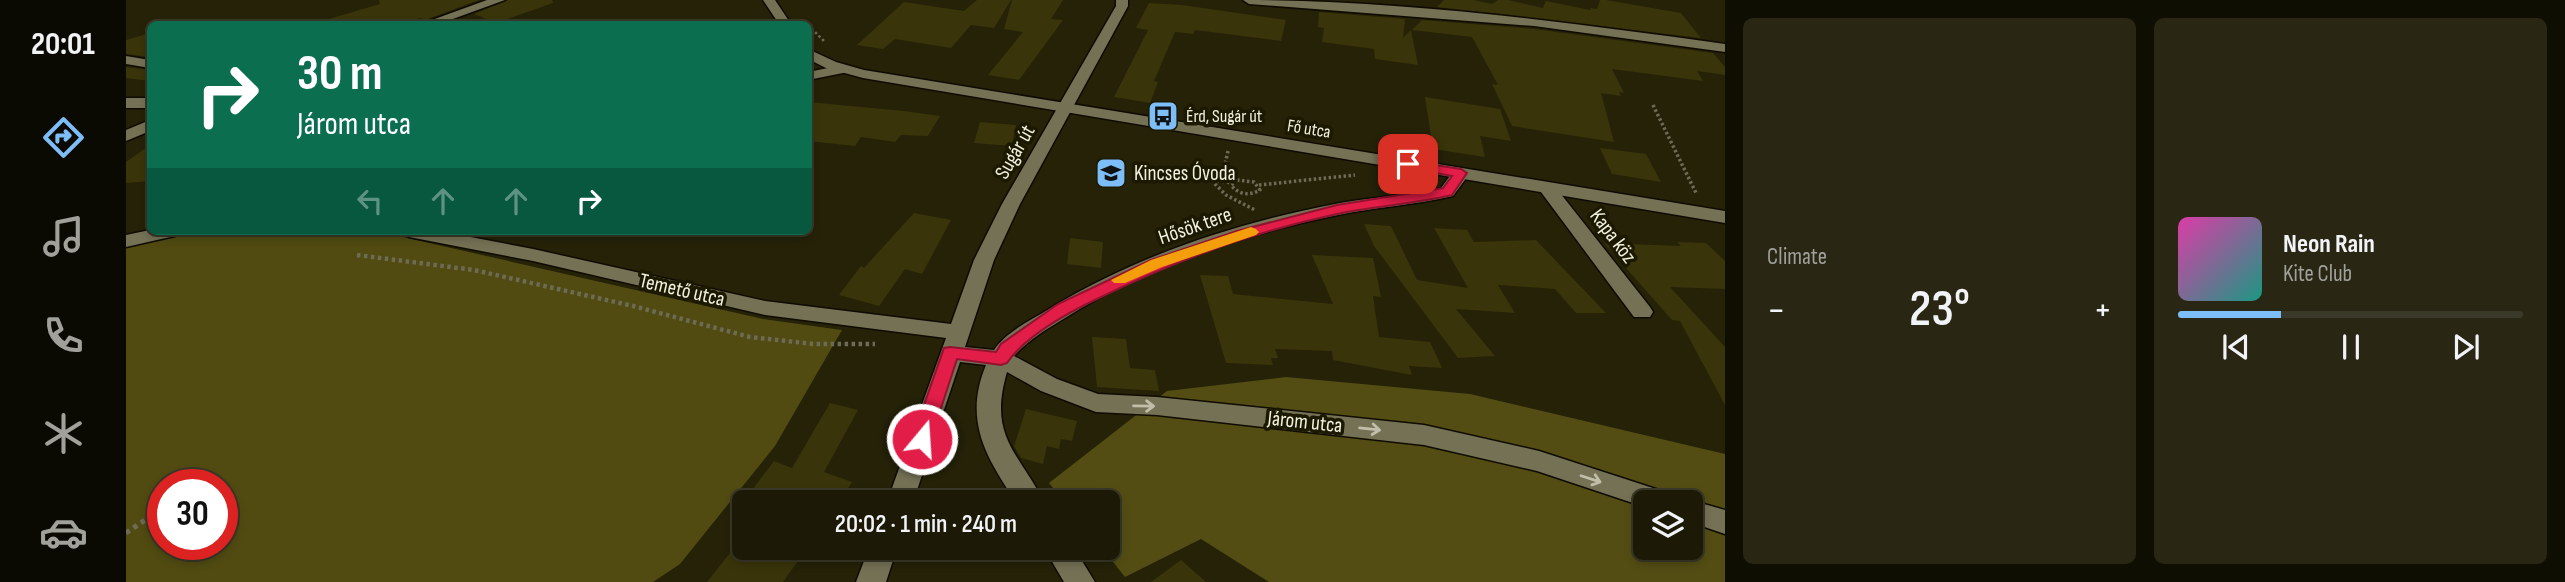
<!DOCTYPE html>
<html lang="en">
<head>
<meta charset="utf-8">
<style>
	:root { --surface:#1c1a06; --page:#292714; --text:#f1f3f6; --muted:#a0a19b; --line:#3a3828; --accent:#7dbef9 }
	body { margin:0; font-family:"Sofia Sans Condensed",sans-serif; background:var(--page); color:var(--text); height:100vh; display:flex; flex-direction:column; font-size:26px; white-space:nowrap }
	* { box-sizing:border-box; margin:0 }
	p { font-size:23px; color:var(--muted) }
	.icon { flex:none; width:38px; height:38px; fill:none; stroke:currentColor; stroke-width:2; stroke-linecap:round; stroke-linejoin:round }
	.map { position:relative; flex:1; overflow:hidden }
	.side { display:flex; flex-direction:column; gap:18px; padding:18px; background:#0f0e03; width:840px }
	.side>* { flex:none }
	.guide { position:absolute; left:21px; top:21px; width:665px; height:214px; border-radius:10px; box-shadow:0 4px 10px #0003,0 0 0 2px var(--line); background:#0b6e4f; color:#fff; overflow:hidden }
	.controls { position:absolute; left:1507px; top:490px; display:grid; gap:14px }
	.controls a { display:grid; place-items:center; width:70px; height:70px; border-radius:10px; background:var(--surface); box-shadow:0 4px 10px #0003,0 0 0 2px var(--line); font-size:35px }
	.speed { position:absolute; left:21px; top:469px; display:flex; gap:14px; font-size:35px; font-weight:700; text-align:center }
	.speed>* { display:grid; place-content:center; width:91px; height:91px; border-radius:50%; background:var(--surface); box-shadow:0 4px 10px #0003,0 0 0 2px var(--line); line-height:1 }
	.speed .limit { border:10px solid #d22; background:#fff; color:#111 }
	.pin { position:absolute; display:grid; place-items:center; width:60px; height:60px; color:#fff; margin:-30px; border-radius:14px; box-shadow:0 4px 10px #0006 }
	.me { position:absolute; width:77px; margin:-38px; rotate:18deg; stroke-linejoin:round; filter:drop-shadow(0 0 5px #0008) }
	.turn { display:flex; align-items:center; gap:24px; height:147px; padding:0 35px; font-size:32px }
	.turn .icon { width:91px; height:91px; stroke-width:2.5 }
	.turn b { display:block; font-size:49px; line-height:60px }
	.lanes { display:flex; align-items:center; height:66px; padding:0 35px; background:#0003; justify-content:center; gap:35px; direction:ltr }
	.lanes .off { opacity:.35 }
	.big { font-size:52px; font-weight:600; line-height:1.1 }
	.side .tile { flex:1; display:flex; flex-direction:column; justify-content:center; gap:10px; min-width:0; padding:0 24px; border-radius:10px; background:var(--page) }
	.song { display:flex; align-items:center; gap:21px }
	.cover { width:84px; height:84px; border-radius:10px; background:linear-gradient(135deg,hsl(320 70% 55%),hsl(170 70% 35%)) }
	.played { height:7px; border-radius:4px; background:linear-gradient(90deg,var(--accent) 30%,var(--line) 30%) }
	.keys { display:flex; justify-content:space-around; direction:ltr }
	.heat { display:flex; justify-content:space-between; align-items:center; font-size:38px; direction:ltr }
	.side .tiles { flex:1; display:grid; gap:18px; grid-template-columns:repeat(2,1fr) }
	.trip { position:absolute; left:606px; top:490px; width:388px; height:70px; border-radius:10px; background:var(--surface); box-shadow:0 4px 10px #0003,0 0 0 2px var(--line); font-weight:600; line-height:70px; text-align:center }
	main { display:flex; flex:1; min-height:0 }
	.tab-bar { display:flex; flex-direction:column; width:126px; justify-content:space-around; align-items:center; background:#0b0a02; color:var(--muted) }
	.tab-bar .icon { width:49px; height:49px }
	.tab-bar .selected { color:var(--accent) }
	.tab-bar b { font-size:32px; color:var(--text) }
	.map>svg:first-child { display:block }
</style>
</head>
<body>
<main>
<nav class="tab-bar">
<b>20:01</b>
<svg class="icon selected" aria-label="directions" viewBox="0 0 24 24"><path d="M12 3l9 9-9 9-9-9zM9 14v-3h6M13 9l2 2-2 2"/></svg>
<svg class="icon" aria-label="music" viewBox="0 0 24 24"><path d="M9 18V5l10-2v13"/><circle cx="6" cy="18" r="3"/><circle cx="16" cy="16" r="3"/></svg>
<svg class="icon" aria-label="phone" viewBox="0 0 24 24"><path d="M5 4h4l2 5-3 2q2 4 5 5l2-3 5 2v4C11 20 4 13 5 4z"/></svg>
<svg class="icon" aria-label="climate" viewBox="0 0 24 24"><path d="M12 3v18M4 7l16 10M4 17L20 7"/></svg>
<svg class="icon" aria-label="car" viewBox="0 0 24 24"><path d="M5 17H2v-5l4-1 3-4h7l3 4 3 1v5h-3M9 17h6M6 11h13"/><circle cx="7" cy="17" r="2"/><circle cx="17" cy="17" r="2"/></svg>
</nav>
<div class="map">
<svg width="1599" height="582" viewBox="0 0 1599 582">
	<rect width="100%" height="100%" fill="#252208"/>
	<path fill="#514b12" fill-rule="evenodd" d="M98,231H203L277,237L637,319L716,330L649,446L554,564L527,582H0V247L34,239ZM37,485H96V544H37Z"/>
	<path fill="#534d14" fill-rule="evenodd" d="M1160,377L1344,394L1599,454V582H1143L1075,539L999,577L976,548H982V502H939L923,483L1041,391ZM1519,502H1564V548H1519Z"/>
	<g fill="#393409">
		<path d="M253,0H353L299,20L294,18L274,24H203V19L254,4Z"/>
		<path d="M382,0H426L427,3L370,23L348,14Z"/>
		<path d="M851,0H885L868,28L845,25L825,48L769,39L757,49L731,45L778,2L838,11Z"/>
		<path d="M886,0H937L925,19L937,20L893,80L862,75L897,32L878,29Z"/>
		<path d="M1318,0H1348L1366,4L1372,0H1382L1417,8L1420,1L1464,10L1465,8L1471,9L1474,0H1480L1555,13L1575,38L1311,7Z"/>
		<path d="M1023,3L1056,5L1160,20L1155,41L1069,30L1067,34L1049,32L1028,81L1032,82L1024,103L988,97L1022,30L1010,28Z"/>
		<path d="M1193,12L1279,19L1277,38L1285,30L1292,65L1249,59L1248,49L1196,42L1198,28L1192,27Z"/>
		<path d="M1296,20L1408,29L1587,53L1599,67V75L1571,71L1577,81L1486,69L1498,93L1493,92L1495,96L1475,93L1488,142L1386,126L1366,84L1372,85L1346,37L1286,30Z"/>
		<path d="M24,33V57L0,54V40Z"/>
		<path d="M0,67L24,70V81L0,78Z"/>
		<path d="M1299,97L1374,109L1385,141L1354,136L1359,157L1307,149Z"/>
		<path d="M682,102L778,111L814,116L802,136L775,135L769,142L735,137L729,146L682,141Z"/>
		<path d="M854,122L890,125L886,146L848,143Z"/>
		<path d="M24,145V181L0,183V162Z"/>
		<path d="M1474,148L1520,154L1535,182L1486,174Z"/>
		<path d="M788,213L825,220L796,274L779,269L753,306L713,295L735,266L738,268Z"/>
		<path d="M1238,224L1265,226L1291,280L1342,288L1308,228L1341,230L1348,242L1410,240L1480,313H1450L1429,289L1372,285L1389,313L1330,309L1369,356L1332,358L1248,246Z"/>
		<path d="M944,238L977,242L975,268L941,264Z"/>
		<path d="M1551,242L1580,243L1599,261V289L1544,287L1599,347V405L1554,321L1546,320L1478,243L1555,246Z"/>
		<path d="M1186,255L1247,258L1255,297L1247,296L1253,337L1304,342L1316,368L1283,366L1286,375L1207,360L1206,351L1149,349L1152,358H1145L1147,365L1100,363L1074,275L1102,276L1107,294L1207,304Z"/>
		<path d="M966,337L1000,339L1004,368L1029,370L1033,391L971,387Z"/>
		<path d="M704,403L732,410L698,472L726,482L713,502H617L648,461L666,468Z"/>
		<path d="M900,409L951,421L946,441L935,439L933,449L921,446L917,464L895,458L888,446Z"/>
		<path d="M608,548H681L657,582H581Z"/>
		<path d="M1055,560L1080,582H1025Z"/>
	</g>
	<g fill="none" stroke-linecap="round" stroke-linejoin="round">
		<g stroke="#0f0b00" stroke-width="3">
			<g id="street">
				<path d="M361,0H379L313,24H295Z"/>
				<path d="M990,0H1002V6L894,204L868,260L839,347L868,350C880,332 905,320 923,309C1011,255 1114,222 1214,203C1247,197 1282,196 1315,188L1329,169L1335,168L1344,173L1327,196C1289,205 1250,207 1212,215C1117,234 1021,266 939,318C921,329 902,340 888,356L931,379L972,394L1031,397L1298,425L1413,451L1536,491L1546,494L1549,502H1519V507L1411,471L1298,445L1031,415L970,412L915,391L881,372C862,437 892,451 918,502H890C860,457 837,420 860,365L834,362L787,502H761L820,338L639,315L407,261L283,237L273,231H313L407,249L639,301L825,324L848,260L876,204L990,6Z"/>
				<path d="M1117,0C1278,0 1439,22 1599,44V52L1408,26L1123,4Z"/>
				<path d="M0,56L24,60V68L0,64Z"/>
				<path d="M717,65L722,66L724,69L722,72L682,80V72Z"/>
				<rect x="0" y="98" width="24" height="10"/>
				<path d="M24,120V131L0,141V130Z"/>
				<path d="M1421,183L1427,184L1524,307L1527,312L1524,317H1508L1412,188Z"/>
				<path d="M24,230V231H56L53,235L0,247V235Z"/>
				<path d="M1564,500L1599,510V534L1564,522V502H1556Z"/>
				<path d="M743,548H771L760,582H730Z"/>
				<path d="M918,548H948L969,582H938Z"/>
			</g>
		</g>
		<g stroke="#0f0b00" stroke-width="3">
			<g id="secondary">
				<path d="M637,0H649L665,24H653Z"/>
				<path d="M682,49L710,62L738,70L1599,211V223L737,78L700,68L682,59Z"/>
			</g>
		</g>
		<path stroke="#6d6b55" stroke-width="2.5" stroke-dasharray="2.5 2.5" stroke-linecap="butt" d="M682,25L699,42"/>
		<g stroke="#6d6b55" stroke-width="3.5" stroke-dasharray="2.5 2.5" stroke-linecap="butt">
			<path d="M1527,105L1570,193"/>
			<path d="M1102,151L1099,164L1085,180L1100,195L1129,210"/>
			<path d="M1086,180L1106,183"/>
			<path d="M1111,180L1128,182L1134,190C1123,196 1113,195 1105,185Z"/>
			<path d="M1133,185L1229,175"/>
		</g>
		<path stroke="#6d6b55" stroke-width="4.5" stroke-dasharray="3.5 3.5" stroke-linecap="butt" d="M231,255L348,270L507,306L624,337L688,344H749"/>
		<path stroke="#6d6b55" stroke-width="5" stroke-dasharray="4.5 4.5" stroke-linecap="butt" d="M0,533L22,518"/>
		<use href="#street" fill="#747155" fill-rule="evenodd"/>
		<use href="#secondary" fill="#747155" fill-rule="evenodd"/>
	</g>
	<defs><path id="oneway-shaft" d="M-6 0H5M1.5-3L5.5 0L1.5 3" fill="none" stroke-width="1.6" stroke-linecap="round" stroke-linejoin="round" transform="scale(1.75)"/></defs>
	<g stroke="#c0bea9">
		<use href="#oneway-shaft" transform="translate(1018 406) rotate(1)"/>
		<use href="#oneway-shaft" transform="translate(1244 429) rotate(6)"/>
		<use href="#oneway-shaft" transform="translate(1465 479) rotate(18)"/>
	</g>
	<path fill="#e11d48" stroke="#92132f" stroke-width="2" d="M1282,161L1335,169L1341,173L1326,195C1288,204 1249,206 1211,214C1126,232 1048,261 971,299C943,312 898,337 881,363L875,365L831,359L805,439L803,444L796,446L789,444L786,439L818,348L824,347L870,352L875,344L932,304L1025,260L1111,231L1211,205L1317,188L1326,176L1277,167L1276,164Z"/>
	<path fill="#f59e0b" d="M1125,227L1130,229L1133,232L1130,235L1036,267L999,283H988L985,280L1025,260Z"/>
	<defs>
		<g id="bus-square" transform="scale(1.575)"><rect x="-9" y="-9" width="18" height="18" rx="4" fill="#7dbef9" stroke="#1c1901"/><path d="M-5-6H5V4H4V6H2V4H-2V6H-4V4H-5ZM-3.5-4V0h7V-4ZM-3.5 1.2v1.5H-2V1.2ZM2 1.2v1.5H3.5V1.2Z" fill="#111"/></g>
		<g id="school-square" transform="scale(1.575)"><rect x="-9" y="-9" width="18" height="18" rx="4" fill="#7dbef9" stroke="#1c1901"/><path d="M0-5L7-2L0 1L-7-2ZM-4 1L0 2.5L4 1V4Q0 6-4 4Z" fill="#111"/></g>
	</defs>
	<g fill-rule="evenodd">
		<use href="#bus-square" x="1037" y="116"/>
		<use href="#school-square" x="985" y="173"/>
	</g>
	<g text-anchor="middle" dominant-baseline="central" stroke-width="7" stroke-linejoin="round" paint-order="stroke">
		<g font-size="18" fill="#f2f1e1" stroke="#1c1901" text-anchor="start">
			<text x="1060" y="116">Érd, Sugár út</text>
		</g>
		<g font-size="18" fill="#f2f1e1" stroke="#1c1901">
			<text transform="translate(1183 129) rotate(9)">Fő utca</text>
		</g>
		<g font-size="21" fill="#f2f1e1" stroke="#1c1901">
			<text transform="translate(889 152) rotate(-60)">Sugár út</text>
			<text transform="translate(1069 226) rotate(-19)">Hősök tere</text>
			<text transform="translate(1487 236) rotate(53)">Kapa köz</text>
			<text transform="translate(556 290) rotate(13)">Temető utca</text>
			<text transform="translate(1179 422) rotate(6)">Járom utca</text>
		</g>
		<g font-size="21" fill="#f2f1e1" stroke="#1c1901" text-anchor="start">
			<text x="1008" y="173">Kincses Óvoda</text>
		</g>
	</g>
</svg>
<div class="controls">
<a><svg class="icon" aria-label="layers" viewBox="0 0 24 24"><path d="M12 4l9 5-9 5-9-5zM3 14l9 5 9-5"/></svg></a>
</div>
<div class="speed"><div class="limit">30</div></div>
<div class="pin" style="left:1282px;top:164px;background:#d93025"><svg class="icon" aria-label="arrive" viewBox="0 0 24 24"><path d="M6 21V4h12l-3 4 3 4H6"/></svg></div>
<svg class="me" style="left:796px;top:439px" viewBox="-20 -20 40 40"><circle r="17" fill="#e11d48" stroke="#fff" stroke-width="3"/><path d="M0-11L8 9 0 5-8 9z" fill="#fff"/></svg>
<div class="trip">20:02 · 1 min · 240 m</div>
<div class="guide">
<div class="turn"><svg class="icon" aria-label="right" viewBox="0 0 24 24"><path d="M7 20v-9h11M14 6l5 5-5 5"/></svg><div><b>30 m</b>Járom utca</div></div>
<div class="lanes"><svg class="icon off" aria-label="left" viewBox="0 0 24 24"><path d="M17 20v-9H6M10 6l-5 5 5 5"/></svg><svg class="icon off" aria-label="ahead" viewBox="0 0 24 24"><path d="M12 20V5M6 11l6-6 6 6"/></svg><svg class="icon off" aria-label="ahead" viewBox="0 0 24 24"><path d="M12 20V5M6 11l6-6 6 6"/></svg><svg class="icon" aria-label="right" viewBox="0 0 24 24"><path d="M7 20v-9h11M14 6l5 5-5 5"/></svg></div>
</div>
</div>
<section class="side">
<div class="tiles">
<div class="tile"><p>Climate</p>
<div class="heat"><a>−</a><b class="big">23°</b><a>+</a></div>
</div>
<div class="tile">
<div class="song"><i class="cover"></i><div><b>Neon Rain</b><p>Kite Club</p></div></div>
<div class="played"></div>
<div class="keys"><svg class="icon" aria-label="previous" viewBox="0 0 24 24"><path d="M18 5L8 12l10 7zM5 5v14"/></svg><svg class="icon" aria-label="pause" viewBox="0 0 24 24"><path d="M8 5v14M16 5v14"/></svg><svg class="icon" aria-label="next" viewBox="0 0 24 24"><path d="M6 5l10 7-10 7zM19 5v14"/></svg></div>
</div>
</div>
</section>
</main>
</body>
</html>
